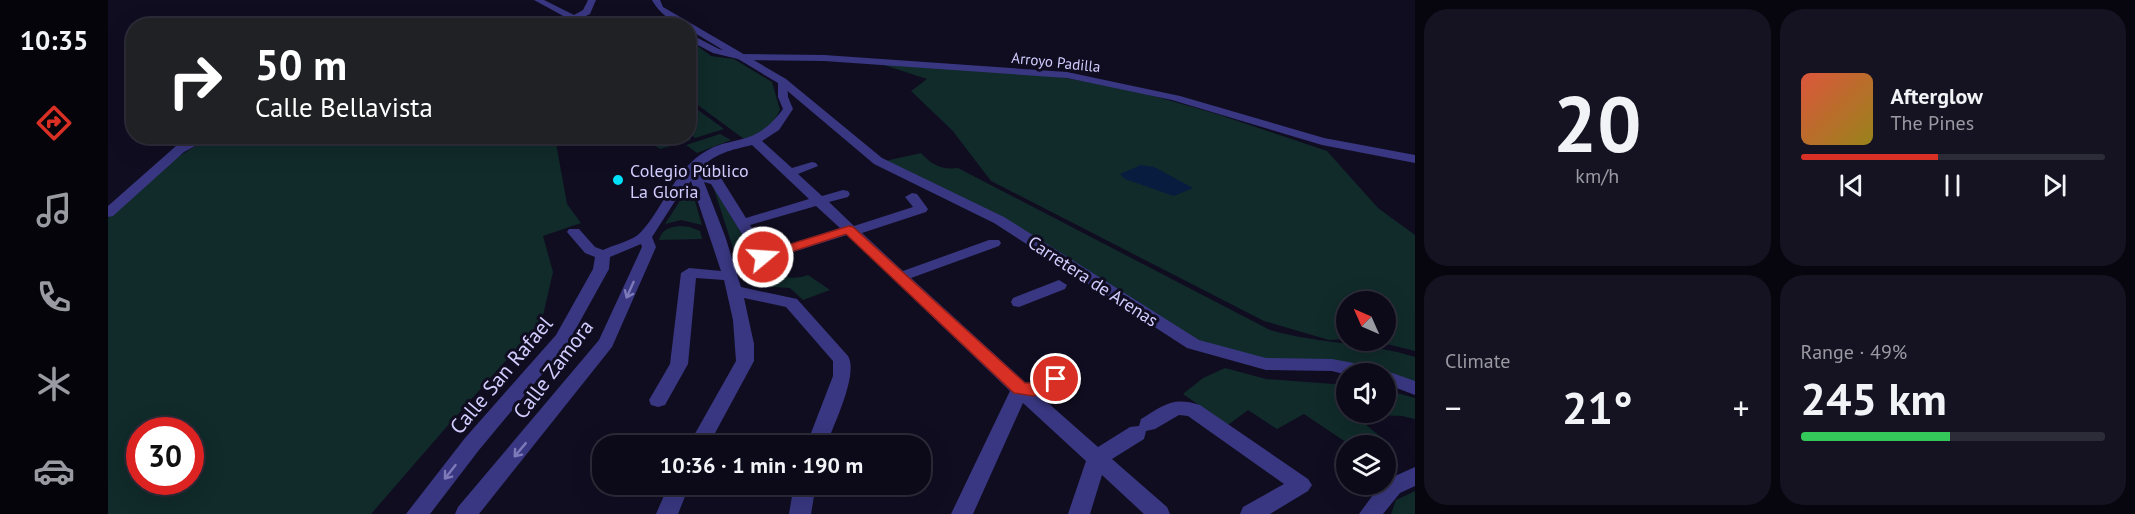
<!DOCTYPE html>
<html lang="en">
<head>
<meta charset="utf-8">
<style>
	:root { --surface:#0c0a19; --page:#151322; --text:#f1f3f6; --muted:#9a9aa2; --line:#2c2b38; --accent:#d93025 }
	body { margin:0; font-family:"PT Sans",sans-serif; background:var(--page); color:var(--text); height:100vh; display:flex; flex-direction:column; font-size:22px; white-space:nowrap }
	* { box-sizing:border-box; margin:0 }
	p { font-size:20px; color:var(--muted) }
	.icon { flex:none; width:33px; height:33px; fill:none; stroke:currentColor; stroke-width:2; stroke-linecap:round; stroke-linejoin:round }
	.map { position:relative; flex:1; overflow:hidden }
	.panel { display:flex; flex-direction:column; gap:9px; padding:9px; background:#07060e; width:720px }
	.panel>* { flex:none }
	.banner { position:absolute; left:18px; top:18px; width:570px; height:126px; border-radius:24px; box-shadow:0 6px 24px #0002,0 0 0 2px var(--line); background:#202124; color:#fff; overflow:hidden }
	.needle { width:39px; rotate:315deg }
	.buttons { position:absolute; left:1228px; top:291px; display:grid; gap:12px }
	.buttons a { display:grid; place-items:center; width:60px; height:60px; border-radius:50%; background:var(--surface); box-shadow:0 6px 24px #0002,0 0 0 2px var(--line); font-size:30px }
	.speed { position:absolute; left:18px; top:417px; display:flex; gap:12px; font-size:30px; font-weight:700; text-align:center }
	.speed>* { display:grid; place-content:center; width:78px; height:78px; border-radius:50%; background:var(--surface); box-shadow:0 6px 24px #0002,0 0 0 2px var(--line); line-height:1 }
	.speed .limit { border:9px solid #d22; background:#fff; color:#111 }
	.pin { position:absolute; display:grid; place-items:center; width:51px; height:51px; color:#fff; margin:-26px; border:3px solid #fff; border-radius:50%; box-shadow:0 2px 6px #0007 }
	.me { position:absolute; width:66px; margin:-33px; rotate:72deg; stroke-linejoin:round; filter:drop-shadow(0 0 4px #0008) }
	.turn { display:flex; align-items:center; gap:21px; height:126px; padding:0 30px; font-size:27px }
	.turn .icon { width:78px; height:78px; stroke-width:2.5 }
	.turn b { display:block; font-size:42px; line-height:51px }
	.big { font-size:45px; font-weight:700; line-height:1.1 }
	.panel .widget { flex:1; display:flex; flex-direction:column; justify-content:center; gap:9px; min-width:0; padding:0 21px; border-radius:24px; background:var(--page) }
	.panel .dial { align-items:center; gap:0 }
	.dial b { font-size:78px; line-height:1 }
	.song { display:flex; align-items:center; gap:18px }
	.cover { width:72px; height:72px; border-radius:9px; background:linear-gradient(135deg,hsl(10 70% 55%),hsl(50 70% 35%)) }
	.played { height:6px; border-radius:3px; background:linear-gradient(90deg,var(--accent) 45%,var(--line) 45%) }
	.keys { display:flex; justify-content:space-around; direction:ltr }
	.heat { display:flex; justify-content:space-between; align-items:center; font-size:33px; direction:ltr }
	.charge { height:9px; border-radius:4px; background:linear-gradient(90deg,#34c759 49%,var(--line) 0) }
	.panel .tiles { flex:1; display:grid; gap:9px; grid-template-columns:repeat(2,1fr) }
	.trip { position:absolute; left:484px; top:435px; width:339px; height:60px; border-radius:24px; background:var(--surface); box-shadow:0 6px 24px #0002,0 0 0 2px var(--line); font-weight:700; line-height:60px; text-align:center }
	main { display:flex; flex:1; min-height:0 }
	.dock { display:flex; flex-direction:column; width:108px; justify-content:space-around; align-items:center; background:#05040a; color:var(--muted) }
	.dock .icon { width:42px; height:42px }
	.dock .active { color:var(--accent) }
	.dock b { font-size:27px; color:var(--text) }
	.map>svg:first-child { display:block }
</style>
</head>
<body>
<main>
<nav class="dock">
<b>10:35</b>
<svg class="icon active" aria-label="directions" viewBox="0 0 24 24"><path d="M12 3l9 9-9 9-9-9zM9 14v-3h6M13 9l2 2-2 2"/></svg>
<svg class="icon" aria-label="music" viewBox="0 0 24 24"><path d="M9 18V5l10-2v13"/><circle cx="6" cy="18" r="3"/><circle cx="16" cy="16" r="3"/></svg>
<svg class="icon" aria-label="phone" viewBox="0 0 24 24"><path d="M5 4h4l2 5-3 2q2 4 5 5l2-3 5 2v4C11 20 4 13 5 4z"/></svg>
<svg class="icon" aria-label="climate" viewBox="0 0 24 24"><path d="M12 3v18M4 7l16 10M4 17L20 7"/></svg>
<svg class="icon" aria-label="car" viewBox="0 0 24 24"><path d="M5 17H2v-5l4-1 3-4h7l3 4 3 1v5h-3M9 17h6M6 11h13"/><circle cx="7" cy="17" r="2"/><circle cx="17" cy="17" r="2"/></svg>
</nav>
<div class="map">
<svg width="1307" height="514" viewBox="0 0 1307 514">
	<rect width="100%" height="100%" fill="#100d21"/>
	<g fill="#102b2a" fill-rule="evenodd">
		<path d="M580,39L603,56L626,59L664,82L672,110C664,126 655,135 636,139L587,103L581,105Z"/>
		<path d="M770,63L952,77L1032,92L1109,114L1219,151L1270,208L1307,235V351L1267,341L1278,340V302H1239V339L1221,340L1156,321L883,181L844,130L803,91L819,79Z"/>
		<path d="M583,105L616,129L587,138L581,133V106Z"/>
		<path d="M612,134L623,140L589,153L578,145Z"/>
		<path d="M109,137H472L448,143L459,204L473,223L435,236L445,272L434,320L335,431L263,514H0V218C33,187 65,152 109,137ZM32,430H82V482H32Z"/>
		<path d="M536,137H578L583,140L552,149Z"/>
		<path d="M813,153C824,165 833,170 850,168L1162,330C1210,344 1260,342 1307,357V388L1278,374L1158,364L1085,344L891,220L773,162Z"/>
		<path d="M605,186L656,271C671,276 685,281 700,275L722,290L695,300L682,288L649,286L635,279Z"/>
		<path d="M579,190L584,191L594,225L573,220L557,224Z"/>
		<path d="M572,226L582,227L592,231L594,239L551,240C554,229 562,227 572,226Z"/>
		<path d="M1117,368L1158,379L1239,385V412H1278V390L1307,398V419L1294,416L1245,414L1274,438L1242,445L1196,414L1169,429L1140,410L1120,425L1075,394L1095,378Z"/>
		<path d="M1307,491V514H1283L1288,500Z"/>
	</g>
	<path fill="#081c3f" d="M1033,165L1046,167L1085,188L1066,196L1017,179L1012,174Z"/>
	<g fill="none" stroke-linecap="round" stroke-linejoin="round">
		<g fill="#393781" fill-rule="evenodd">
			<path d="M426,0H436L466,15L475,10L480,0H488L482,14L457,26H445L459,18Z"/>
			<path d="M580,33L611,49L634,54L716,55L959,72L1072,96L1216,138L1307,155V163L1214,145L1064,100L959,78L716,61L634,60L605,53L580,40Z"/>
			<path d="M670,79L679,81L680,97L685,109L671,130L654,141L684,168L704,162L708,163L710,166L690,174L714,196L735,190L740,191L742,194L740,197L721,202L746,226L805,207L797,197L804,193L809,194L820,209L818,212L754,233L795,271L881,240H891L893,243L891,246L803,278L917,382L924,383L948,372L954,374L957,379L954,384L931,395L990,447L1022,427L1031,426L1033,419C1056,405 1065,396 1092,405L1200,479L1204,485L1200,491L1162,514H1132L1135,507L1176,484L1080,416L1071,415L1047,429L1038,431L1036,439L1004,459L1059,507L1062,514H1036L994,475L982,514H960L978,461L915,403L865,514H843L902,391L739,235L660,260H650L603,184L596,182L617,236L633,287L689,299L740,356C751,374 725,426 718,446H698L725,376V361L678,307L636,298L646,344V361L600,446H580L628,361L625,320L616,280L588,278L580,364L557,405L550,407L543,405L541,400L562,364L573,273L581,268L613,271L583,181L569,198L544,237L548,247L504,347L371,514H347L350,507L491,340L534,247L533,244L502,257L501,269L460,343L371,450L322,514H298L357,438L448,335L485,269L487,257L477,253L459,232L461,229H471L487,247L495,250C505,245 525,241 533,232C552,212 564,178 588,158C621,131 644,152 675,109L670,97ZM644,145L701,199L638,218L613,178L592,173L591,171C605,153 624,150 644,145ZM708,206L732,228L659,251L642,225Z"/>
			<path d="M89,136H106L76,152L5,216L0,217V206L68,146Z"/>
			<path d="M951,280L959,285L957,289L911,307L905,306L903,302L905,298Z"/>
			<path d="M1307,467V486L1292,493L1275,514H1251L1273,484H1278V480Z"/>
			<path d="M561,484H582L570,514H548Z"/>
			<path d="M686,484H708L703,514H681Z"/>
		</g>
		<path fill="#393781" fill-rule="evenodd" d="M544,0H552L555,7L678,79L774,158L896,217L1091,340L1158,358L1224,359L1267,367L1307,381V395L1278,384V374L1239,375L1224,371L1158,370L1079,348L886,223L766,164L670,83L580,29V26C567,26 550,12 544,0Z"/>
	</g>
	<defs><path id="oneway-shaft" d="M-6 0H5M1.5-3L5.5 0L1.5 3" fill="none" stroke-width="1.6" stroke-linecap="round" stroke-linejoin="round" transform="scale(1.5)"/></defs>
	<g stroke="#7e7aba">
		<use href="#oneway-shaft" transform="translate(522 290) rotate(114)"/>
		<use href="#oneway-shaft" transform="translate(412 450) rotate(130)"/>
		<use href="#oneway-shaft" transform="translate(342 472) rotate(128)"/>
	</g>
	<path fill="#d93025" stroke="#8d1f18" stroke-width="1.5" d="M741,226L745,227L917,383H924L948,373L954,374L957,379L954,383L926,396L906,393L738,234L655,261L648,257L650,254Z"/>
	<circle fill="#00e0f8" stroke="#100d21" stroke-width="2" cx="510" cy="180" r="6"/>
	<g text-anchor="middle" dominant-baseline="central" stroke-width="6" stroke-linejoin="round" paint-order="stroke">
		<g font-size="15" fill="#d3cdff" stroke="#100d21">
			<text transform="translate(948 62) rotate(6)">Arroyo Padilla</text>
		</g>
		<g font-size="18" fill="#d3cdff" stroke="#100d21" text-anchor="start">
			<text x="522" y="170">Colegio Público<tspan x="522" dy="21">La Gloria</tspan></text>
		</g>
		<g font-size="18" fill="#d3cdff" stroke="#100d21">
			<text transform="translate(985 281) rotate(33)">Carretera de Arenas</text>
		</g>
		<g font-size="21" fill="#d3cdff" stroke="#100d21">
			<text transform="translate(445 369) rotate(-53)">Calle Zamora</text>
			<text transform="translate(393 375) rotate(-50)">Calle San Rafael</text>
		</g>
	</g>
</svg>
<div class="buttons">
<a><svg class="needle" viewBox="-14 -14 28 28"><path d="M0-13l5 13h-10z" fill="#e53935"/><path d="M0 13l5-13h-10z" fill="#9a9aa2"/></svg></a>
<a><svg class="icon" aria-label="sound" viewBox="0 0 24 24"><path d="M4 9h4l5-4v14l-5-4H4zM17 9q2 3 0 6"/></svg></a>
<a><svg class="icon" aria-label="layers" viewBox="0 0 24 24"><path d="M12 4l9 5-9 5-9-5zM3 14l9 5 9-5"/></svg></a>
</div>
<div class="speed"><div class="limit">30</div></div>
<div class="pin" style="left:948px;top:379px;background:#d93025"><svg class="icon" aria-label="arrive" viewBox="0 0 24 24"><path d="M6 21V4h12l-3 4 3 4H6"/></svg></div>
<svg class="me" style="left:655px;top:257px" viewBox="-20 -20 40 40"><circle r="17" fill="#d93025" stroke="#fff" stroke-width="3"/><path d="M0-11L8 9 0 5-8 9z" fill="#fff"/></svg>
<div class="trip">10:36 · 1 min · 190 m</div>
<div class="banner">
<div class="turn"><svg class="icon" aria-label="right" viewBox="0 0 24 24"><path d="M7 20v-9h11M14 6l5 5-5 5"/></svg><div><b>50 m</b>Calle Bellavista</div></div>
</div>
</div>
<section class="panel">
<div class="tiles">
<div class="widget dial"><b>20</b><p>km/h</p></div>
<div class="widget">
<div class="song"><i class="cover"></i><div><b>Afterglow</b><p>The Pines</p></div></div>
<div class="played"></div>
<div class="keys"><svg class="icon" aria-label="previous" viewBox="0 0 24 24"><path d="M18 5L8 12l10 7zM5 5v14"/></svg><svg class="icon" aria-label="pause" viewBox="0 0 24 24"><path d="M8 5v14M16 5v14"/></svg><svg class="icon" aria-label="next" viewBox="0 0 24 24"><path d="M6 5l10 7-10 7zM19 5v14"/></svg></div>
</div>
<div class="widget"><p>Climate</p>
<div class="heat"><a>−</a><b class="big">21°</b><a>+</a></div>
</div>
<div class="widget"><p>Range · 49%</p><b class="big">245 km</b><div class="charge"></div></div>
</div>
</section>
</main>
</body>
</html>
